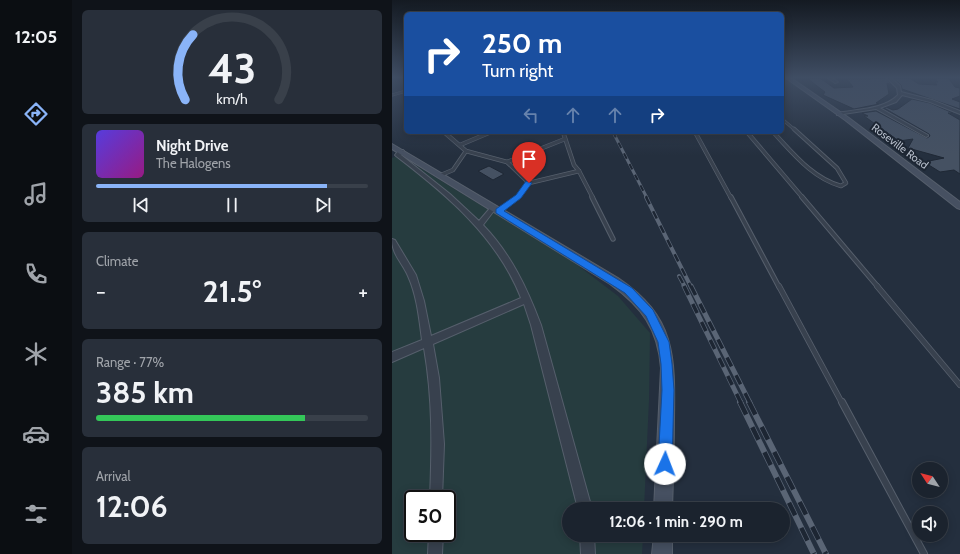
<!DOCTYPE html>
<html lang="en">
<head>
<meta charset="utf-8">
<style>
	:root { --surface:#1b232e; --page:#282f3a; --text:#f1f3f6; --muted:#a0a4aa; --line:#39404a; --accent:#8ab4f8 }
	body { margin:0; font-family:Cabin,sans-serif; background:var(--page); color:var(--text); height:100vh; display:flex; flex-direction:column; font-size:15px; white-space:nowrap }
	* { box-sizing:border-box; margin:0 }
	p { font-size:13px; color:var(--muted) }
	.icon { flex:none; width:22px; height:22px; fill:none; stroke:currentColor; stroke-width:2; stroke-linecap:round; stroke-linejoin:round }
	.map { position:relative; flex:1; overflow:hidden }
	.details { display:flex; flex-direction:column; gap:10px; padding:10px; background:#0f1319; width:320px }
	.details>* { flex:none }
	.guide { position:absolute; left:12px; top:12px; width:380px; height:122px; border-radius:6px; box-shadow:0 2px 10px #0003,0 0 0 1px var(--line); background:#1a4fa0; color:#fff; overflow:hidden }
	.needle { width:26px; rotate:306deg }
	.tools { position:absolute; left:520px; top:462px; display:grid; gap:8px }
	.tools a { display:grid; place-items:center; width:36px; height:36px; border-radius:50%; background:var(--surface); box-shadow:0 2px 10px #0003,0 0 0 1px var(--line); font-size:20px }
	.speed { position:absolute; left:12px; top:490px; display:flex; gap:8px; font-size:20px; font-weight:700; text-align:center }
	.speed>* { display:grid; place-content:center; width:52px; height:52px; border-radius:50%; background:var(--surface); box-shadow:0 2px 10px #0003,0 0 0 1px var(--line); line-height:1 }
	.speed .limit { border:2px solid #111; border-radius:6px; background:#fff; color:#111 }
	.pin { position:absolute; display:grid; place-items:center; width:34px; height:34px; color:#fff; margin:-41px -17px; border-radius:50% 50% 50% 0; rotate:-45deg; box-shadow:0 0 4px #0007 }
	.pin .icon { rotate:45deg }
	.me { position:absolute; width:44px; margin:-22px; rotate:2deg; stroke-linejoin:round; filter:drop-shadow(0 0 3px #0008) }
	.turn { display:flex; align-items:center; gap:14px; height:84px; padding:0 12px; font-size:18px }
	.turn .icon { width:52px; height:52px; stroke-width:2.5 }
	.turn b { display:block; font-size:28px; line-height:34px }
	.lanes { display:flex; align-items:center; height:38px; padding:0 12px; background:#0003; justify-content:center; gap:20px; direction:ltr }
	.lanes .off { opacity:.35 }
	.big { font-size:30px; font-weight:700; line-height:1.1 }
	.details .widget { flex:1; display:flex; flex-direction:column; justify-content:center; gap:6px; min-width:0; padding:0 14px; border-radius:6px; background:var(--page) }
	.details .dial { align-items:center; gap:0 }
	.dial svg { height:104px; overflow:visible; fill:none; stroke:var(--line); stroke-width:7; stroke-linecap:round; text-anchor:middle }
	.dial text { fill:var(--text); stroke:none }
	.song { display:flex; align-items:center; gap:12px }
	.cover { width:48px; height:48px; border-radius:6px; background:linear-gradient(135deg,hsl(250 70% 55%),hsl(310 70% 35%)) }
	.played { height:4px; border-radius:2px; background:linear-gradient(90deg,var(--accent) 85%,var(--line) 85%) }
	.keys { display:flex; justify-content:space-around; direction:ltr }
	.heat { display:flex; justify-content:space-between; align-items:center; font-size:22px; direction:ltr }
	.charge { height:6px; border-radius:3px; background:linear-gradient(90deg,#34c759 77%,var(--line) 0) }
	.trip { position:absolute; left:170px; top:502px; width:228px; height:40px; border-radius:20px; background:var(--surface); box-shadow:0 2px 10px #0003,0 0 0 1px var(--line); font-weight:700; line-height:40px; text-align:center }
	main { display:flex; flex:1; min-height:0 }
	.tab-bar { display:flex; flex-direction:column; width:72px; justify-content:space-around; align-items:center; background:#0b0e12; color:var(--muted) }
	.tab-bar .icon { width:28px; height:28px }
	.tab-bar .active { color:var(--accent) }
	.tab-bar b { font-size:18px; color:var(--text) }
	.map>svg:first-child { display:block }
</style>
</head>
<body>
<main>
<nav class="tab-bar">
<b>12:05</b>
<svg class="icon active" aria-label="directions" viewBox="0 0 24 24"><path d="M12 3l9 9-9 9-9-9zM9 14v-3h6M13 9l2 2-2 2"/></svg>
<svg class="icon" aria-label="music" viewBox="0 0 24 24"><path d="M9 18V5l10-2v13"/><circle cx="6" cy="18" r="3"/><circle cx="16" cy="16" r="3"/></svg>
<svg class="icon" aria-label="phone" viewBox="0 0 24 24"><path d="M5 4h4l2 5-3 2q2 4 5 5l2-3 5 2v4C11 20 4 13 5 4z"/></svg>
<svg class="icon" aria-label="climate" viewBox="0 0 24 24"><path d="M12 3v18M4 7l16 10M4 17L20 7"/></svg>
<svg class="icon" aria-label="car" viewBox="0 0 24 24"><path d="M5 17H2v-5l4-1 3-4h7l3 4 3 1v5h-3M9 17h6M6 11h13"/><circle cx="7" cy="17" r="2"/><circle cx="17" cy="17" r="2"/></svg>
<svg class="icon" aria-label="filters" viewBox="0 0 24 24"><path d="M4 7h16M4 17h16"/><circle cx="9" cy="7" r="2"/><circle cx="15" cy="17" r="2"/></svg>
</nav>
<section class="details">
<div class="widget dial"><svg viewBox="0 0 100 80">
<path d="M14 69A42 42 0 1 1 86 69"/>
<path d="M14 69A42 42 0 0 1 20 19" stroke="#8ab4f8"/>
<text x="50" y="56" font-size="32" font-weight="700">43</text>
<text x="50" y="72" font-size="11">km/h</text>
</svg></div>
<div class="widget">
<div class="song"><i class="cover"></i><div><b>Night Drive</b><p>The Halogens</p></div></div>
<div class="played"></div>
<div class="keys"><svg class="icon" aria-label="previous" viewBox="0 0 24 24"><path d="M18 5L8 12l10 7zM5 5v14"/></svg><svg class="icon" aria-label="pause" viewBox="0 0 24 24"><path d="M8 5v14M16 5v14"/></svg><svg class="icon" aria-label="next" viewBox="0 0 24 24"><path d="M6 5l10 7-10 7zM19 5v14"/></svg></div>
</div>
<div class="widget"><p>Climate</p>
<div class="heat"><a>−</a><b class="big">21.5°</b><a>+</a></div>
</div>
<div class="widget"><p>Range · 77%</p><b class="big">385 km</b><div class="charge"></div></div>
<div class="widget"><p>Arrival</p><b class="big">12:06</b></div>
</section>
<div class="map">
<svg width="568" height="554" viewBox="0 0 568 554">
	<rect width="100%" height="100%" fill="#242f3e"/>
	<path fill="#263c3f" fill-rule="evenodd" d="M7,155L180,261L226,296L258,333L257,400L252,509H177V535H251L250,554H0V158ZM21,499H55V533H21Z"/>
	<g fill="#455162" stroke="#1f2835">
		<path d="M428,78L442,88L461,87L455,79H479L476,78H494L500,85L495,83L497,94L484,103L487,104L462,109L431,95L433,92L416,79Z"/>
		<path d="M501,78H517L527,84L545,85L543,82H546L543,78L557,79L563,87L568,88V96L560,99L568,102V109L510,89L509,85Z"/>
		<path d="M520,99L538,103L561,113H556L568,120V174L562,170L548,172L532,162L552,158L516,148L521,139L507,141L472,116H476L470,113L484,111L535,138L538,136L537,134L492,108L494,107L501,110L506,109Z"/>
		<path d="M97,166L112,174L101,180L86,171Z"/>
	</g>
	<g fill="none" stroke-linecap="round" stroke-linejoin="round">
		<g stroke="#565f6c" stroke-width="3">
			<g id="lane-far4">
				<path d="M0,95L14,91"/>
				<path d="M390,119L403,130"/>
			</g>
		</g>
		<g stroke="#565f6c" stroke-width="4.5">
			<g id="lane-far3">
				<path d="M52,132L74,151L115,162L137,183L125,198"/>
				<path d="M303,132L339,198"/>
				<path d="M355,132L411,198"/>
				<path d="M381,132C401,153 420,178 449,186L454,183L445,168L402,129"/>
				<path d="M68,145L99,132"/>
				<path d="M115,162L173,139"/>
				<path d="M187,171L201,198"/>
				<path d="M49,175L61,170L74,151"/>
				<path d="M137,183L187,171L182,165L171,132"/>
			</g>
		</g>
		<g stroke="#565f6c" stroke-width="5.5">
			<g id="lane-far2">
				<path d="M200,197L221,239"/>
				<path d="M339,197L387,287"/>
				<path d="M410,197L486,287"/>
				<path d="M107,211L126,197"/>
			</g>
		</g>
		<g stroke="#565f6c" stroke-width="6">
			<g id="lane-far1">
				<path d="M387,286L450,403"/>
				<path d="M485,286L568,385"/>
			</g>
		</g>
		<g stroke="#565f6c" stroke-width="8">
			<path id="lane" d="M450,402L532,554"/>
		</g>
		<g stroke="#565f6c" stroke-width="2">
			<g id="street">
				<path d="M436,78H440L446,82L443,83Z"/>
				<path d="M495,78H499L508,86L509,92L540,100L568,111V114L538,102L510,95L504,102L488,108L536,135V136L534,137L484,109L445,115V113C465,109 491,110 506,95L505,88Z"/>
				<path d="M7,150H11L12,151L9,155L58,194L87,221L99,207H103L104,208L91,225C119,254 135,288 149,325L200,509H186L139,325L132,304L41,344L47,378L52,444L50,499H38C40,447 41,400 32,348L0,362V352L30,340C27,318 25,296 16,276C10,262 0,255 0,239L3,240L24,275L32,301L39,336L129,298C105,237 55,195 4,156L3,155Z"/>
				<path d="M37,533H51L50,554H36Z"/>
				<path d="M188,535H202L203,554H189Z"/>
			</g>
		</g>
		<g stroke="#565f6c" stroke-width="2">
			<g id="secondary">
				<path d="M394,78H399L457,118L568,202V209L565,208L453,120Z"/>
				<path d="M0,144L226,278C284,317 283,356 282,420C282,450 281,479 280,509H262L269,368C266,329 250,307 218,284L0,149Z"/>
				<path d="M262,535H280V554H260Z"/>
			</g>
		</g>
		<use href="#lane-far4" stroke="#38414e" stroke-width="2"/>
		<use href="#lane-far3" stroke="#38414e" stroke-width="3"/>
		<use href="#lane-far2" stroke="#38414e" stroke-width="3.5"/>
		<use href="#lane-far1" stroke="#38414e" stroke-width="4.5"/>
		<use href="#lane" stroke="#38414e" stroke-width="6"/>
		<use href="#street" fill="#38414e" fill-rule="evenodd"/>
		<use href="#secondary" fill="#465061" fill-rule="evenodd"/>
		<g stroke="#5a6575" stroke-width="3">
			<path id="rail-far3" d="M221,132L255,198"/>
		</g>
		<g stroke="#5a6575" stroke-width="4">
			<g id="rail-far2">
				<path d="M254,197L299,287"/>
				<path d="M287,276L293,287"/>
			</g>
		</g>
		<g stroke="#5a6575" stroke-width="5">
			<g id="rail-far1">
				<path d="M292,286L349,403"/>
				<path d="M299,286L358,403"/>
			</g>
		</g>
		<g stroke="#5a6575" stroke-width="6">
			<g id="rail">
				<path d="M348,402L422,554"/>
				<path d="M357,402L434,554"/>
			</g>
		</g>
		<use href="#rail-far3" stroke="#1d2633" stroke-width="2" stroke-dasharray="6" stroke-linecap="butt"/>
		<use href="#rail-far2" stroke="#1d2633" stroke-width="2.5" stroke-dasharray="8" stroke-linecap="butt"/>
		<use href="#rail-far1" stroke="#1d2633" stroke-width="3.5" stroke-dasharray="10" stroke-linecap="butt"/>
		<use href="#rail" stroke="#1d2633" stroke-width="4.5" stroke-dasharray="14" stroke-linecap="butt"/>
	</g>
	<linearGradient id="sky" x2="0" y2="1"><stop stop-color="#141a22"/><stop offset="0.5" stop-color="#3f4d63"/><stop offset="1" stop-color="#3f4d63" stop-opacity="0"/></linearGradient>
	<rect width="568" height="155" fill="url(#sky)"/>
	<path fill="#1a73e8" stroke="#114b97" d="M134,181L140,183L129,198L112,211L240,288L261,310L277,342L280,364L282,390L280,464L278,469L273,471L268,469L266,464L270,390L269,364L266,342L254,316L233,293L104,213V209L124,195Z"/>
	<g text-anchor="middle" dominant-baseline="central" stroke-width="4" stroke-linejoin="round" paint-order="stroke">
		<g font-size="11" fill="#b4bcc9" stroke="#1d2633">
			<text transform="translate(508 146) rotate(37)">Roseville Road</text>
		</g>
	</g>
</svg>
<div class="tools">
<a><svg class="needle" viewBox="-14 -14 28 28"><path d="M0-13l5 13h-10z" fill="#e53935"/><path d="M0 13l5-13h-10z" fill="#a0a4aa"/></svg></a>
<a><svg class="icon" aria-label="sound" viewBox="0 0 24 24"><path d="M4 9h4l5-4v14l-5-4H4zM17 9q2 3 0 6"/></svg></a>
</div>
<div class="speed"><div class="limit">50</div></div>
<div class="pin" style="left:137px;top:183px;background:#d93025"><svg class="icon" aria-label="arrive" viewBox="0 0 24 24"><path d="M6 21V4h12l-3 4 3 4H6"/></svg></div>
<svg class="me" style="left:273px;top:464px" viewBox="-20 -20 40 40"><circle r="19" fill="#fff"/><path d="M0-13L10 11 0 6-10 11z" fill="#1a73e8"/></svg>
<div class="trip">12:06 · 1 min · 290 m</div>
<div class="guide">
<div class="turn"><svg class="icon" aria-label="right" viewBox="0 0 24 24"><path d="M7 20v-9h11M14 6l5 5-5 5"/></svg><div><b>250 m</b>Turn right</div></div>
<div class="lanes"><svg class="icon off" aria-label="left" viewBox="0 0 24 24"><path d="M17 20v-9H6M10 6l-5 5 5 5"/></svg><svg class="icon off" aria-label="ahead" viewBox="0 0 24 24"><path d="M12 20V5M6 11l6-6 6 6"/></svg><svg class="icon off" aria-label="ahead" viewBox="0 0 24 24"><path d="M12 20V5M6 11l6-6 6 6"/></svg><svg class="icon" aria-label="right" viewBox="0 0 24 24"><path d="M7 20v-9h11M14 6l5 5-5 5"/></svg></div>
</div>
</div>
</main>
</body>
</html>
